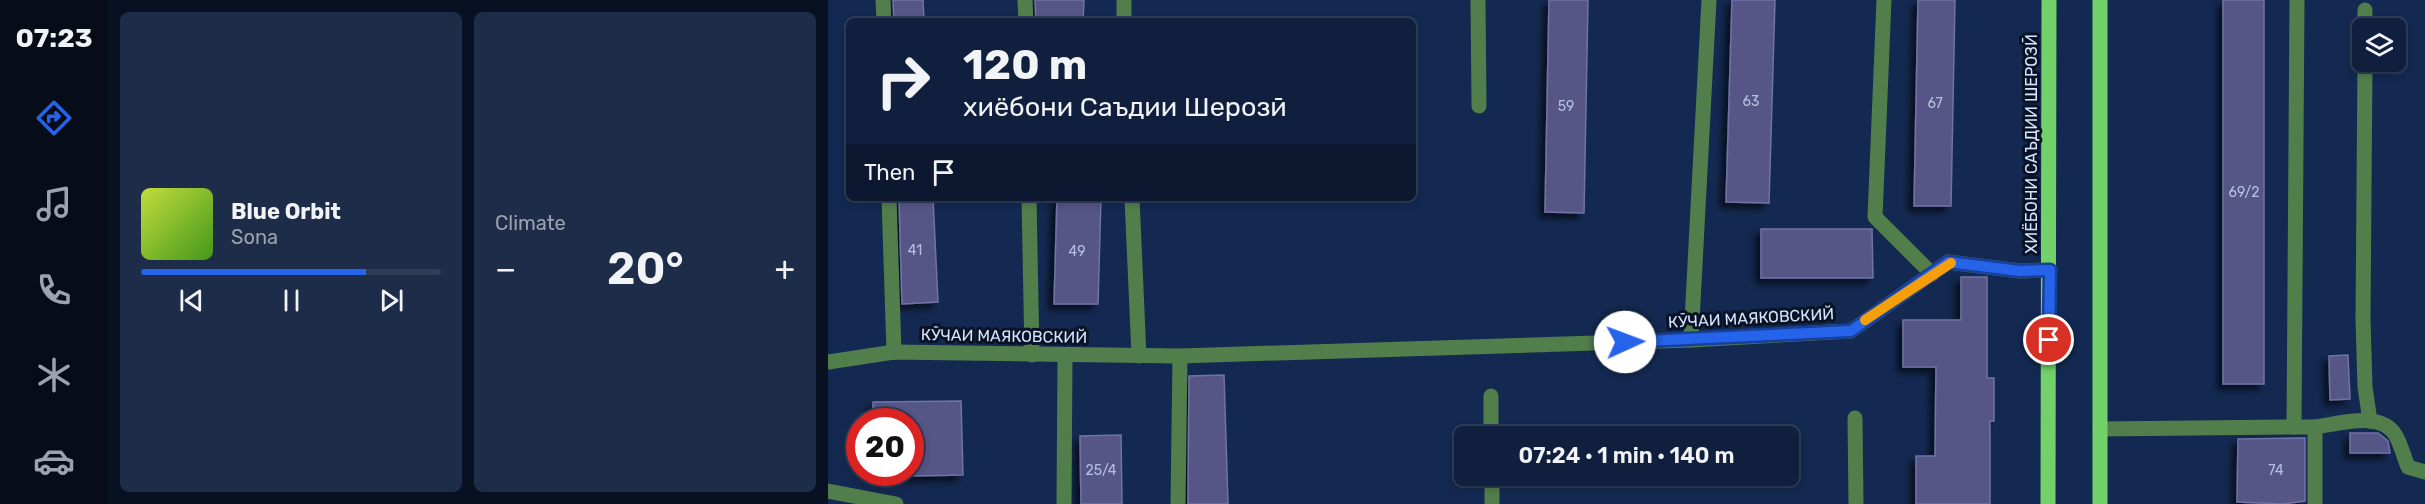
<!DOCTYPE html>
<html lang="en">
<head>
<meta charset="utf-8">
<style>
	:root { --surface:#0f1f3d; --page:#1d2c48; --text:#f1f3f6; --muted:#9ba2b0; --line:#2f3d57; --accent:#2563eb }
	body { margin:0; font-family:Rubik,sans-serif; background:var(--page); color:var(--text); height:100vh; display:flex; flex-direction:column; font-size:22px; white-space:nowrap }
	* { box-sizing:border-box; margin:0 }
	p { font-size:20px; color:var(--muted) }
	.icon { flex:none; width:33px; height:33px; fill:none; stroke:currentColor; stroke-width:2; stroke-linecap:round; stroke-linejoin:round }
	.map { position:relative; flex:1; overflow:hidden }
	.panel { display:flex; flex-direction:column; gap:12px; padding:12px; background:#081122; width:720px }
	.panel>* { flex:none }
	.banner { position:absolute; left:18px; top:18px; width:570px; height:183px; border-radius:9px; box-shadow:0 3px 9px #0003,0 0 0 2px var(--line); background:#0f1f3d; color:var(--text); overflow:hidden }
	.controls { position:absolute; left:1524px; top:18px; display:grid; gap:12px }
	.controls a { display:grid; place-items:center; width:54px; height:54px; border-radius:9px; background:var(--surface); box-shadow:0 3px 9px #0003,0 0 0 2px var(--line); font-size:30px }
	.speed { position:absolute; left:18px; top:408px; display:flex; gap:12px; font-size:30px; font-weight:700; text-align:center }
	.speed>* { display:grid; place-content:center; width:78px; height:78px; border-radius:50%; background:var(--surface); box-shadow:0 3px 9px #0003,0 0 0 2px var(--line); line-height:1 }
	.speed .limit { border:9px solid #d22; background:#fff; color:#111 }
	.pin { position:absolute; display:grid; place-items:center; width:51px; height:51px; color:#fff; margin:-26px; border:3px solid #fff; border-radius:50%; box-shadow:0 2px 6px #0007 }
	.me { position:absolute; width:66px; margin:-33px; rotate:88deg; stroke-linejoin:round; filter:drop-shadow(0 0 4px #0008) }
	.turn { display:flex; align-items:center; gap:21px; height:126px; padding:0 18px; font-size:27px }
	.turn .icon { width:78px; height:78px; stroke-width:2.5 }
	.turn b { display:block; font-size:42px; line-height:51px }
	.then { display:flex; align-items:center; height:57px; padding:0 18px; background:#0003; gap:12px; font-size:22px }
	.big { font-size:45px; font-weight:600; line-height:1.1 }
	.panel .widget { flex:1; display:flex; flex-direction:column; justify-content:center; gap:9px; min-width:0; padding:0 21px; border-radius:9px; background:var(--page) }
	.song { display:flex; align-items:center; gap:18px }
	.cover { width:72px; height:72px; border-radius:9px; background:linear-gradient(135deg,hsl(70 70% 55%),hsl(100 70% 35%)) }
	.played { height:6px; border-radius:3px; background:linear-gradient(90deg,var(--accent) 75%,var(--line) 75%) }
	.keys { display:flex; justify-content:space-around; direction:ltr }
	.heat { display:flex; justify-content:space-between; align-items:center; font-size:33px; direction:ltr }
	.panel .tiles { flex:1; display:grid; gap:12px; grid-template-columns:repeat(2,1fr) }
	.trip { position:absolute; left:626px; top:426px; width:345px; height:60px; border-radius:9px; background:var(--surface); box-shadow:0 3px 9px #0003,0 0 0 2px var(--line); font-weight:600; line-height:60px; text-align:center }
	main { display:flex; flex:1; min-height:0 }
	.menu { display:flex; flex-direction:column; width:108px; justify-content:space-around; align-items:center; background:#060c18; color:var(--muted) }
	.menu .icon { width:42px; height:42px }
	.menu .selected { color:var(--accent) }
	.menu b { font-size:27px; color:var(--text) }
	.map>svg:first-child { display:block }
</style>
</head>
<body>
<main>
<nav class="menu">
<b>07:23</b>
<svg class="icon selected" aria-label="directions" viewBox="0 0 24 24"><path d="M12 3l9 9-9 9-9-9zM9 14v-3h6M13 9l2 2-2 2"/></svg>
<svg class="icon" aria-label="music" viewBox="0 0 24 24"><path d="M9 18V5l10-2v13"/><circle cx="6" cy="18" r="3"/><circle cx="16" cy="16" r="3"/></svg>
<svg class="icon" aria-label="phone" viewBox="0 0 24 24"><path d="M5 4h4l2 5-3 2q2 4 5 5l2-3 5 2v4C11 20 4 13 5 4z"/></svg>
<svg class="icon" aria-label="climate" viewBox="0 0 24 24"><path d="M12 3v18M4 7l16 10M4 17L20 7"/></svg>
<svg class="icon" aria-label="car" viewBox="0 0 24 24"><path d="M5 17H2v-5l4-1 3-4h7l3 4 3 1v5h-3M9 17h6M6 11h13"/><circle cx="7" cy="17" r="2"/><circle cx="17" cy="17" r="2"/></svg>
</nav>
<section class="panel">
<div class="tiles">
<div class="widget">
<div class="song"><i class="cover"></i><div><b>Blue Orbit</b><p>Sona</p></div></div>
<div class="played"></div>
<div class="keys"><svg class="icon" aria-label="previous" viewBox="0 0 24 24"><path d="M18 5L8 12l10 7zM5 5v14"/></svg><svg class="icon" aria-label="pause" viewBox="0 0 24 24"><path d="M8 5v14M16 5v14"/></svg><svg class="icon" aria-label="next" viewBox="0 0 24 24"><path d="M6 5l10 7-10 7zM19 5v14"/></svg></div>
</div>
<div class="widget"><p>Climate</p>
<div class="heat"><a>−</a><b class="big">20°</b><a>+</a></div>
</div>
</div>
</section>
<div class="map">
<svg width="1597" height="504" viewBox="0 0 1597 504">
	<defs>
		<filter id="shadow"><feDropShadow dx="-5.5" dy="5.5" stdDeviation="3" flood-color="#0009"/></filter>
	</defs>
	<rect width="100%" height="100%" fill="#142951"/>
	<g fill="#545586" stroke="#7173a6" stroke-width="1.5" filter="url(#shadow)">
		<path d="M65,0H95L96,21H66Z"/>
		<path d="M207,0H256L255,21H208Z"/>
		<path d="M721,0H760L756,213L717,212Z"/>
		<path d="M904,0H947L941,203L898,202Z"/>
		<path d="M1090,0H1127L1123,206H1086Z"/>
		<rect x="1395" y="0" width="41" height="384"/>
		<path d="M71,198H105L110,302L74,304Z"/>
		<path d="M229,198H273L270,304H226Z"/>
		<path d="M933,229H1044L1045,278H933Z"/>
		<path d="M1133,277H1159V378H1166V421H1162V504H1088V456H1107L1108,367H1075V320H1133Z"/>
		<path d="M1520,355L1522,399L1502,400L1501,356Z"/>
		<path d="M396,375L400,504H360L361,376Z"/>
		<path d="M133,401L135,475L82,476V422H45V402Z"/>
		<path d="M1522,433H1550L1560,441L1562,453H1522Z"/>
		<path d="M293,435L294,504H253L252,436Z"/>
		<path d="M1477,438V501L1455,504L1409,502L1410,439Z"/>
	</g>
	<g fill="none" stroke-linecap="round" stroke-linejoin="round">
		<g stroke="#527e4c" stroke-width="15">
			<path d="M55,0L56,21"/>
			<path d="M197,0L198,21"/>
			<path d="M296,0V21"/>
			<path d="M650,0L651,106"/>
			<path d="M1056,0L1047,217L1104,274"/>
			<path d="M1469,0L1466,427H1487V504"/>
			<path d="M1537,28V10"/>
			<path d="M1537,62L1535,319L1537,387L1542,421"/>
			<path d="M61,198L66,352"/>
			<path d="M201,198L204,355"/>
			<path d="M304,198L311,356"/>
			<path d="M863,340L881,0"/>
			<path d="M0,362L66,352L352,356L863,340L1023,331L1120,262L1192,271L1222,270"/>
			<path d="M663,396V436"/>
			<path d="M1027,418L1028,504"/>
			<path d="M1487,427C1511,424 1554,410 1568,436C1573,445 1576,457 1580,467L1597,472"/>
			<path d="M1272,429L1466,427"/>
			<path d="M664,476V504"/>
			<path d="M0,491L68,504"/>
			<path d="M236,504L237,357"/>
			<path d="M350,504L352,356"/>
		</g>
		<g stroke="#72d168" stroke-width="15">
			<path d="M1272,0V504"/>
			<path d="M1220,504L1221,0"/>
		</g>
	</g>
	<g fill="none" stroke-linecap="round" stroke-linejoin="round">
		<g stroke="#184099" stroke-width="15">
			<path id="route" d="M797,342L1023,331L1120,262L1192,271L1222,270L1221,340"/>
		</g>
		<use href="#route" stroke="#2563eb" stroke-width="10"/>
		<path stroke="#f59e0b" stroke-width="10" d="M1037,320L1123,263"/>
	</g>
	<g text-anchor="middle" dominant-baseline="central" stroke-width="6" stroke-linejoin="round" paint-order="stroke">
		<g font-size="14" fill="#b5c0e0">
			<text x="923" y="101">63</text>
			<text x="1107" y="103">67</text>
			<text x="738" y="106">59</text>
			<text x="1416" y="192">69/2</text>
			<text x="87" y="250">41</text>
			<text x="249" y="251">49</text>
			<text x="273" y="470">25/4</text>
			<text x="1448" y="470">74</text>
		</g>
		<g font-size="16" fill="#d5e4fe" stroke="#091325">
			<text transform="translate(1203 144) rotate(-90)">ХИЁБОНИ САЪДИИ ШЕРОЗӢ</text>
			<text transform="translate(923 318) rotate(-3)">КӮЧАИ МАЯКОВСКИЙ</text>
			<text transform="translate(176 336) rotate(1)">КӮЧАИ МАЯКОВСКИЙ</text>
		</g>
	</g>
</svg>
<div class="controls">
<a><svg class="icon" aria-label="layers" viewBox="0 0 24 24"><path d="M12 4l9 5-9 5-9-5zM3 14l9 5 9-5"/></svg></a>
</div>
<div class="speed"><div class="limit">20</div></div>
<div class="pin" style="left:1221px;top:340px;background:#d93025"><svg class="icon" aria-label="arrive" viewBox="0 0 24 24"><path d="M6 21V4h12l-3 4 3 4H6"/></svg></div>
<svg class="me" style="left:797px;top:342px" viewBox="-20 -20 40 40"><circle r="19" fill="#fff"/><path d="M0-13L10 11 0 6-10 11z" fill="#2563eb"/></svg>
<div class="trip">07:24 · 1 min · 140 m</div>
<div class="banner">
<div class="turn"><svg class="icon" aria-label="right" viewBox="0 0 24 24"><path d="M7 20v-9h11M14 6l5 5-5 5"/></svg><div><b>120 m</b>хиёбони Саъдии Шерозӣ</div></div>
<div class="then">Then<svg class="icon" aria-label="arrive" viewBox="0 0 24 24"><path d="M6 21V4h12l-3 4 3 4H6"/></svg></div>
</div>
</div>
</main>
</body>
</html>
